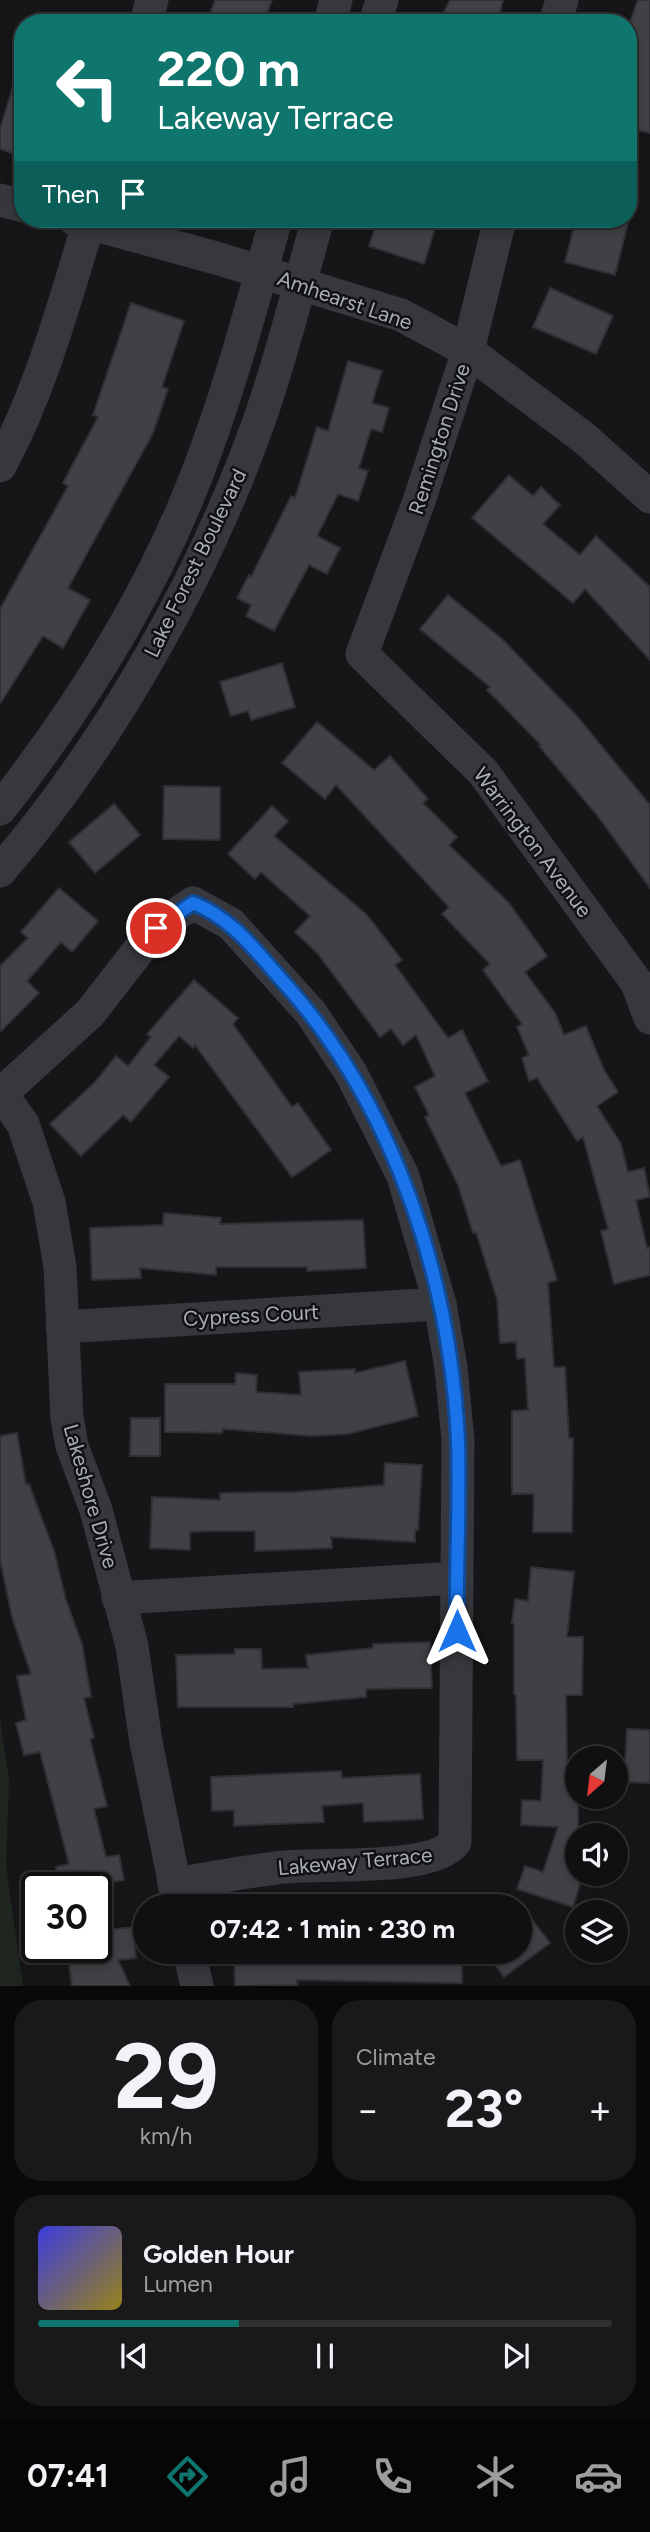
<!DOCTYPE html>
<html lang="en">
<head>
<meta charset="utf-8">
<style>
	:root { --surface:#101012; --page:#19191b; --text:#f1f3f6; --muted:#9c9d9f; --line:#303032; --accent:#0f766e }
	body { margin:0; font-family:Figtree,sans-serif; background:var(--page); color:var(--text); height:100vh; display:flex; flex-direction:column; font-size:26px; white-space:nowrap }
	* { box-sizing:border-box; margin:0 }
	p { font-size:23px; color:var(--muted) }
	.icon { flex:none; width:38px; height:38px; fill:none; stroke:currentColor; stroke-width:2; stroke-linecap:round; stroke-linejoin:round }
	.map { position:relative; height:1986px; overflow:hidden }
	.panel { display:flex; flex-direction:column; gap:14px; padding:14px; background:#09090a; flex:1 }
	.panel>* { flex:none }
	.banner { position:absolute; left:14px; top:14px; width:623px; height:214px; border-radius:28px; box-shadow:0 4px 10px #0003,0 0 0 2px var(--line); background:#0f766e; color:#fff; overflow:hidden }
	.needle { width:46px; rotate:208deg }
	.tools { position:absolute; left:565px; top:1746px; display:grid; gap:14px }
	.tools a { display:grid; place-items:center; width:63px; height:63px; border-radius:50%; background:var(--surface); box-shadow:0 4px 10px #0003,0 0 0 2px var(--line); font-size:35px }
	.speed { position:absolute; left:21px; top:1872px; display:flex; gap:14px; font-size:35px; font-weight:700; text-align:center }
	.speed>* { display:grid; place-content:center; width:91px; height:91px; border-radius:50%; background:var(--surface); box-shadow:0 4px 10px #0003,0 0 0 2px var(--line); line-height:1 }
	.speed .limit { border:4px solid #111; border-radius:10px; background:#fff; color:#111 }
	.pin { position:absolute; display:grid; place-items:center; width:60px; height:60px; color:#fff; margin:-30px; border:4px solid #fff; border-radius:50%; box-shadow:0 2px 7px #0007 }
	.me { position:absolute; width:77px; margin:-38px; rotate:0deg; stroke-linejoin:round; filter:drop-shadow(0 0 5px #0008) }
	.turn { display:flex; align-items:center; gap:24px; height:147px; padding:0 28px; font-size:32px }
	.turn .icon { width:91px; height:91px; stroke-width:2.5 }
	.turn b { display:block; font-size:49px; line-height:60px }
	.then { display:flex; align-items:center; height:66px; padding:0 28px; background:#0003; gap:14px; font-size:26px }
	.big { font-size:52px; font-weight:700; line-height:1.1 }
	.panel .widget { flex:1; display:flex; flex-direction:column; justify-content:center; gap:10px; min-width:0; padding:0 24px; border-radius:28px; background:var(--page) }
	.panel .dial { align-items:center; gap:0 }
	.dial b { font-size:91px; line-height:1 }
	.song { display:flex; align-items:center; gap:21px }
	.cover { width:84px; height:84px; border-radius:10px; background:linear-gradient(135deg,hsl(240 70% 55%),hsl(50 70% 35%)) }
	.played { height:7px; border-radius:4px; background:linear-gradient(90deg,var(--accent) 35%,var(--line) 35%) }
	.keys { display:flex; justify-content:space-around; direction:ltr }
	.heat { display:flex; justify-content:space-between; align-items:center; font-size:38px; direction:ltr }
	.panel .tiles { flex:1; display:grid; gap:14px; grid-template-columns:1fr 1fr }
	.widget:last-child { grid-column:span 2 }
	.trip { position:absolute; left:133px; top:1894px; width:399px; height:70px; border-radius:35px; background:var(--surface); box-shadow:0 4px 10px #0003,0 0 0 2px var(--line); font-weight:700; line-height:70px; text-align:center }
	.tab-bar { display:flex; height:112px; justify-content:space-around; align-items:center; background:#060607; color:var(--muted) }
	.tab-bar .icon { width:49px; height:49px }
	.tab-bar .selected { color:var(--accent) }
	.tab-bar b { font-size:32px; color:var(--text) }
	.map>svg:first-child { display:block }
</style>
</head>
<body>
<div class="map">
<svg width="650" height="1986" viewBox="0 0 650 1986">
	<rect width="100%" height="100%" fill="#161618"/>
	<path fill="#1e261f" d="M0,1719L9,1779L6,1866L23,1986H0Z"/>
	<g fill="#404145" stroke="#303034" stroke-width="2">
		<path d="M215,0H272L263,23H207Z"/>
		<path d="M450,0H503L497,23H438Z"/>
		<path d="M638,0H650V133L628,128V27Z"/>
		<path d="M18,70L23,71V157L0,149V129Z"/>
		<path d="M378,219H438L424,264L369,246Z"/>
		<path d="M576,219H629L615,275L565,262Z"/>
		<path d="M550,288L613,316L596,354L533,327Z"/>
		<path d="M131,303L184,321L162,387L168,389L153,433L68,588L90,600L63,648L43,636L0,704V609L68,486L63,483L98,417L93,415Z"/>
		<path d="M348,361L382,371L372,403L389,408L382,432L371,429L359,468L368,471L358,501L338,494L317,536L340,548L327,574L309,565L274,631L246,616L251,605L237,598L249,575L251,577L291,496L295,498L317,427L328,431Z"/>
		<path d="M509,475L533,496L541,487L560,505L543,524L580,555L596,536L650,587V660L585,589L573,603L472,518Z"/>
		<path d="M448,595L502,639L576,715L650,805V888L597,815L539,746L541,745L487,690L490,687L420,629Z"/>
		<path d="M282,663L295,707L251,720L248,711L231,716L220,682Z"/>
		<path d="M317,722L374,770L390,756L428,799L423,803L457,837L449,845L509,903L547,956L525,972L555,1013L564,1035L586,1026L604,1070L618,1092L597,1106L621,1144L628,1172L644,1168L650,1197L636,1200L647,1248L650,1247V1275L614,1284L601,1231L608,1229L583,1137L577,1141L537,1078L529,1081L522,1058L529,1055L517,1027L522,1024L483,970L490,964L442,914L449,907L336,785L325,799L282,763Z"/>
		<path d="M164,786L220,787V840L163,839Z"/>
		<path d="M114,804L140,835L95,873L69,842Z"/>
		<path d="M272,806L288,821L274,836L366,914L402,960L395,965L448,1038L462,1030L488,1081L465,1093L501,1166L520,1160L557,1280L548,1283L554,1367H565L569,1438H573L572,1532H533L534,1494H512V1411L528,1410L525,1358L517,1359L516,1342L500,1343L497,1299L476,1232L473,1233L458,1185L425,1117L429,1115L415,1087L435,1076L416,1035L403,1045L391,1029L380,1037L318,954L295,932L310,916L261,872L255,879L228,854Z"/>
		<path d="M59,888L98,921L72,952L61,942L27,981L39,993L0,1032V966L28,938L21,932Z"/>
		<path d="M194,980L238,1018L233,1024L292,1107L298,1103L331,1150L292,1177L195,1045L193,1048L179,1036L154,1065L169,1077L131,1122L123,1115L81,1156L50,1124L95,1082L116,1056L128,1066L151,1037L147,1034Z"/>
		<path d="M164,1213L221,1218L220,1224L363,1220L366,1268L307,1271V1267H216V1275L140,1268L141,1278L92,1280L90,1228L163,1225Z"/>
		<path d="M405,1361L418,1416L348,1434L312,1436L223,1429L222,1433L165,1432V1384H235L236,1373L257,1375L256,1392L301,1395L299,1372L355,1369V1373Z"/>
		<path d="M131,1418H160V1456H130Z"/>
		<path d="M17,1433L26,1485L29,1484L54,1551L66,1600L82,1644L91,1697L84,1698L94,1738L90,1739L107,1806L94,1809L106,1857L119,1855L124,1880L101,1884L102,1888H61L56,1867L69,1864L40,1752L24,1755L16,1723L26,1720L17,1676L31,1674L12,1617L0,1560V1436Z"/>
		<path d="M385,1463L422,1465L418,1530H415V1542L331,1537L332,1548L255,1551V1531H209L190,1532V1550L150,1548L152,1497L220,1500V1493L295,1492L384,1485Z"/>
		<path d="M531,1567L574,1572L567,1637H583L582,1695H566L567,1770H578V1874H583L573,1907L517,1889L525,1866L543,1872L558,1827L521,1825L522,1800L541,1801L543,1760H517L516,1695L514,1694V1623H512L515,1599L528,1601Z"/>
		<path d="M430,1642L432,1688L366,1689V1697L293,1704V1707H178L176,1655L235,1654V1649H261L262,1669L308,1668L306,1655L373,1648V1644Z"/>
		<path d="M627,1729L650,1730V1783L624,1782Z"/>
		<path d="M341,1771L342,1778L420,1774L423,1819L364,1822L363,1803L322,1806L324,1822L234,1826V1810L212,1811L211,1777Z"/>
		<path d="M520,1904L550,1943L504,1977L485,1951H520Z"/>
		<path d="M96,1912L105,1930L133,1927L136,1958L118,1960L130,1986H72L67,1948H96Z"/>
		<path d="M234,1951H462V1983L297,1980V1985L235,1986Z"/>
	</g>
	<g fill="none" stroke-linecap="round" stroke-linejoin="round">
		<g stroke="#37383d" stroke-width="33">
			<path d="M146,23L152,0"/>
			<path d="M330,23L336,0"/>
			<path d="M375,23L382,0"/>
			<path d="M555,23L562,0"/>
			<path d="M0,200L23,206"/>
			<path d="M74,219L216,258L401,315L468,351L584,438L650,497"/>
			<path d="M500,219L468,351L419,501L362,654L483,772L637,983L650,1018"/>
			<path d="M0,466C42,388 64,303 90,219"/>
			<path d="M0,809C76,712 146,602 192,487C227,400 251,309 276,219"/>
			<path d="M0,871C109,745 205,575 260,418C283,353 299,285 318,219"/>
			<path d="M0,1092L23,1124L49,1202L60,1267L67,1418L72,1446L96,1510L132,1646L146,1742L179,1906"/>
			<path d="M2,1093L90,1013L156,928L193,903L231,924L311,1013L351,1073L403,1176L440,1304L451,1368L458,1440L455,1842C432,1873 316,1862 276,1868C242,1872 208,1879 174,1884"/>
			<path d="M62,1327L440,1304"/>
			<path d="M118,1598L457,1578"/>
			<path d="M189,1951L197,1986"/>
		</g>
	</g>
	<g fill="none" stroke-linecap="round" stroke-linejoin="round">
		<g stroke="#114b97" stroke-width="18">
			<path id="route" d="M156,928L193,903C234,919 258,954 287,986C395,1108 450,1279 458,1440C460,1503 456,1567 457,1631"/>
		</g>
		<use href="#route" stroke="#1a73e8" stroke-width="12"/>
	</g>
	<g text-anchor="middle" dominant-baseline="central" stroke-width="5" stroke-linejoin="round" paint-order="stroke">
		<g font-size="21" fill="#a8adb8" stroke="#111113">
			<text transform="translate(345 300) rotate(19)">Amhearst Lane</text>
			<text transform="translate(439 439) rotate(-72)">Remington Drive</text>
			<text transform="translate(195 563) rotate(-64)">Lake Forest Boulevard</text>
			<text transform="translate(533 842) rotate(53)">Warrington Avenue</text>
			<text transform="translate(251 1315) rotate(-3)">Cypress Court</text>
			<text transform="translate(91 1496) rotate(74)">Lakeshore Drive</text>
			<text transform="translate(355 1861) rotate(-5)">Lakeway Terrace</text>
		</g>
	</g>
</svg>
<div class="tools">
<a><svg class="needle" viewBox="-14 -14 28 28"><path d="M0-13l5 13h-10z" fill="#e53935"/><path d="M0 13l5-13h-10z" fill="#9c9d9f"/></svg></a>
<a><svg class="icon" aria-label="sound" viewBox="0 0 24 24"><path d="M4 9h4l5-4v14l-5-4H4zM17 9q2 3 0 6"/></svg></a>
<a><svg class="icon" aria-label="layers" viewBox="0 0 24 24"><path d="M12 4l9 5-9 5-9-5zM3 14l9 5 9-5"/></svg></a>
</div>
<div class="speed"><div class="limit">30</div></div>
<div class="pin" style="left:156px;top:928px;background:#d93025"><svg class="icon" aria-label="arrive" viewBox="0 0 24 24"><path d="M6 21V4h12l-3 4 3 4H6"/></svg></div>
<svg class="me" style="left:457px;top:1631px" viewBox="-20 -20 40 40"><path d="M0-17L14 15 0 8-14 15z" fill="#1a73e8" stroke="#fff" stroke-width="4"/></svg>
<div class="trip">07:42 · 1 min · 230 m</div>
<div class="banner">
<div class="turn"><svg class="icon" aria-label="left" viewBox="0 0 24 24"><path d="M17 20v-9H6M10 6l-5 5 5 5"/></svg><div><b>220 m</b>Lakeway Terrace</div></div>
<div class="then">Then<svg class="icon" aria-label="arrive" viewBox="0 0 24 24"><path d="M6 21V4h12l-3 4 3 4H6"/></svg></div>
</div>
</div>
<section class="panel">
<div class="tiles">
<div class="widget dial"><b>29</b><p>km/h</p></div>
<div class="widget"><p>Climate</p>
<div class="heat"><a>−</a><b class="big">23°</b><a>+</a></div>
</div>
<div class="widget">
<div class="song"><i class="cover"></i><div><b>Golden Hour</b><p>Lumen</p></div></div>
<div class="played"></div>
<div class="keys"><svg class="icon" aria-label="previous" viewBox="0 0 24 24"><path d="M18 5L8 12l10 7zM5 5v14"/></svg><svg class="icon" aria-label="pause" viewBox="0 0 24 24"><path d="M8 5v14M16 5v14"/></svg><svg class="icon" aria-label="next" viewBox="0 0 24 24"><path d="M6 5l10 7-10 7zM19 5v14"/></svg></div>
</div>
</div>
</section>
<nav class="tab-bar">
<b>07:41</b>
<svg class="icon selected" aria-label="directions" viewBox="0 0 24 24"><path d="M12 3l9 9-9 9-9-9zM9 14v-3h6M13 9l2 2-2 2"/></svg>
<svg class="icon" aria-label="music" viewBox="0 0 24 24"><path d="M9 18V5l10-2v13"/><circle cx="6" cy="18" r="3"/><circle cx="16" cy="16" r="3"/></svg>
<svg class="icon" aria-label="phone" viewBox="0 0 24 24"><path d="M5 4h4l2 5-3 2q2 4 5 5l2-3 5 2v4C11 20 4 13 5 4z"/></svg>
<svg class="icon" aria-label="climate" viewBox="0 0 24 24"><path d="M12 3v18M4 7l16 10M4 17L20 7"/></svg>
<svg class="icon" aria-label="car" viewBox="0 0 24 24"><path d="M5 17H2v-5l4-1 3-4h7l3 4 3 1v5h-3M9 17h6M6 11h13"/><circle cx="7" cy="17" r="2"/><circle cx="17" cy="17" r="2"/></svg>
</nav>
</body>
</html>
